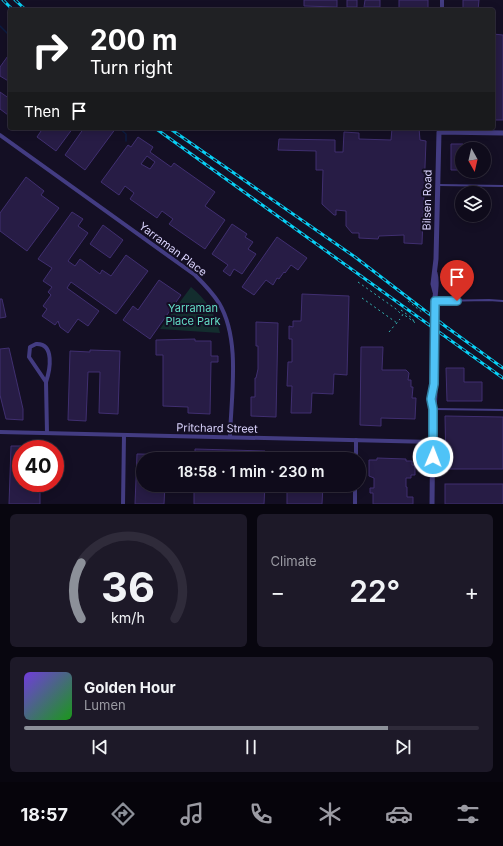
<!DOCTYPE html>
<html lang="en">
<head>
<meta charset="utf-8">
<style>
	:root { --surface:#0f0b1b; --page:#1d1928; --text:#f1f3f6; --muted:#9b9ba3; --line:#2f2b3a; --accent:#8c9099 }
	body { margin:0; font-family:Inter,sans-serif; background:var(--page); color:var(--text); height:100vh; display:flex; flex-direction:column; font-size:15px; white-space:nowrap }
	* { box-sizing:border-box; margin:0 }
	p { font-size:13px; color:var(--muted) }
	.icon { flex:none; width:22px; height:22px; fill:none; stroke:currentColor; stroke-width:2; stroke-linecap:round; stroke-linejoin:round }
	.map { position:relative; height:504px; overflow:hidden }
	.sheet { display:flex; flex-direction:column; gap:10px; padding:10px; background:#08060f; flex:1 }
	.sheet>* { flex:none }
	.banner { position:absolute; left:8px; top:8px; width:487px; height:122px; border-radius:4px; box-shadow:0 2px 10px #0003,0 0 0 1px var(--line); background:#202124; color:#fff; overflow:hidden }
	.needle { width:26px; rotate:172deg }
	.buttons { position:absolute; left:455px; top:142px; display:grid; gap:8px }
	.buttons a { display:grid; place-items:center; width:36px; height:36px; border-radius:50%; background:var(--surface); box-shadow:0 2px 10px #0003,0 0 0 1px var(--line); font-size:20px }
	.speed { position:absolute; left:12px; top:440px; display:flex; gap:8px; font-size:20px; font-weight:700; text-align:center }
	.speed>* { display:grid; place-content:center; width:52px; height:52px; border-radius:50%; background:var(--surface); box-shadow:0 2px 10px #0003,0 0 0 1px var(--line); line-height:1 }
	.speed .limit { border:6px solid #d22; background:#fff; color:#111 }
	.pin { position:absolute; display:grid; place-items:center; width:34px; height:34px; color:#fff; margin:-41px -17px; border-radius:50% 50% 50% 0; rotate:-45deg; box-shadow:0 0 4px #0007 }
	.pin .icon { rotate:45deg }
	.me { position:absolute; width:44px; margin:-22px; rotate:1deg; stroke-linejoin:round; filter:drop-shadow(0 0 3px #0008) }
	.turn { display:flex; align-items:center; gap:14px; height:84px; padding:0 16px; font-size:18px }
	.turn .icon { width:52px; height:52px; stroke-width:2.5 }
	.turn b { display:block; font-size:28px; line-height:34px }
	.then { display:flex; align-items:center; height:38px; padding:0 16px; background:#0003; gap:8px; font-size:15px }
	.big { font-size:30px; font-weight:600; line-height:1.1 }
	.sheet .tile { flex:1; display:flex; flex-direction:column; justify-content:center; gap:6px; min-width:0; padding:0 14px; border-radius:6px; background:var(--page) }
	.sheet .dial { align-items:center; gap:0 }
	.dial svg { height:104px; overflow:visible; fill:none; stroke:var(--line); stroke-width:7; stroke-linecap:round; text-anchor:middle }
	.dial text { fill:var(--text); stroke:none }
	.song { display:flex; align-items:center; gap:12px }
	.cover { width:48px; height:48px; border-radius:6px; background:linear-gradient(135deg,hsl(260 70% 55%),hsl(120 70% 35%)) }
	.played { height:4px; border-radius:2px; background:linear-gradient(90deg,var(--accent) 80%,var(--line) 80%) }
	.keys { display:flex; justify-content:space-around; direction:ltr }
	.heat { display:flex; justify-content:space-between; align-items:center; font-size:22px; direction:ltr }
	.sheet .tiles { flex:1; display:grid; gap:10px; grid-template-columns:1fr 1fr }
	.tile:last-child { grid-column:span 2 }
	.trip { position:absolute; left:136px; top:452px; width:230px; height:40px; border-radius:20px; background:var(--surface); box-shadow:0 2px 10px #0003,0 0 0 1px var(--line); font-weight:600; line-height:40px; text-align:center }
	.menu { display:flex; height:64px; justify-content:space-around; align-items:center; background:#06040b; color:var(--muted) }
	.menu .icon { width:28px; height:28px }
	.menu .on { color:var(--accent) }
	.menu b { font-size:18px; color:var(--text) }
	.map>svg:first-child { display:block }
</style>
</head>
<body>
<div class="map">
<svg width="503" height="504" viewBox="0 0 503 504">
	<rect width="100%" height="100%" fill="#140f24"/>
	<path fill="#132d2e" d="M191,287C206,299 216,315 220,333L160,329Z"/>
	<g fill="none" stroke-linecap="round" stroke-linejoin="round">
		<g stroke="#0c1c41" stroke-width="1.5">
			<path d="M0,26L10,36"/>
			<path d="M119,128L126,134V141"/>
		</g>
	</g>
	<g fill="#271c45" stroke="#402f70" fill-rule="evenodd">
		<path d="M304,0H337V7L304,6Z"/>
		<rect x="347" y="0" width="10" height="7"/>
		<path d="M365,0H380V7H364Z"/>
		<path d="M399,0H428V10L399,8Z"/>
		<path d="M463,0H479L478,10H463Z"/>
		<path d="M493,34L503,35V120H493Z"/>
		<path d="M10,53V82L0,76V67Z"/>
		<path d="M0,92L10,99V113L8,115L0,109Z"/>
		<path d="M43,128H73L56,151L37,137Z"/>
		<path d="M84,128H116L85,170L65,155Z"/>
		<path d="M392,128H419L420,140L426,141L422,244L404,243V235L379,236L378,239L359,238V233H352L346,226V211L336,210V215H334L322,204L323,170H316V151L278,150L279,139L335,140V152H343L344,132L359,133V139L391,140Z"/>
		<path d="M138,137L153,147L150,152L171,167L174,163L215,192L205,206L225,220L205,249L169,224L173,219L162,211L157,218L130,199L134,193L125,186L119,195L101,182L128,145L131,147ZM147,156L155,162L150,169L141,164Z"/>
		<path d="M451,144H463L462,170H451Z"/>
		<path d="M26,177L44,191L41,195L59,208L27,251L0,231V213Z"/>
		<path d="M72,212L83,219L78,226L88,233L68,261L75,266L80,259L100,274L102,270L111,276L126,255L148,271L116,314L71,282L67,288L99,311L88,326L78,319L68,333L60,327L58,321L55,325L42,316L47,309L43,306L51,295L48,292L52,287L43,281L52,268L38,259Z"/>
		<path d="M232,224L247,234L245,237L253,242L248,249L256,254L242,274L234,269L230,276L223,271L228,265L212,254Z"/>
		<path d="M103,225L123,240L110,258L90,244Z"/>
		<path d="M277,237L307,258L298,270L291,265L285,273L284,272L279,279L277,278L273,285L266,280L254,295L242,287Z"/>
		<path d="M159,280L181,295L150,339L123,320L133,306L138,310Z"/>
		<path d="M302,294L349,296L347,375L334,374L333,394L312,393L311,413H291L292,386H287L288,362H292V339H289V326L293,327V321H301Z"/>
		<path d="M0,299H2L6,317L0,318Z"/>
		<path d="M256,322L278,323L276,417L251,416V397H255V378H256L258,369V346H256Z"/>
		<path d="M195,339V341H211V356H218V362H211L210,414L188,413V407L163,406V355H156V340Z"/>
		<path d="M361,347H383L382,370H406L409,373L408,380H411V387H413L412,398H416L415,419L381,418V426L360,425Z"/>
		<path d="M9,348L23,409V420L6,419L0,395V349Z"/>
		<path d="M90,350L120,351L118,414L99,413L100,372H88L86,421L68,420L70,351L90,352Z"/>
		<path d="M446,368H464V382H482V401H447Z"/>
		<path d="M445,416L503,417V469H446Z"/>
		<path d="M11,446H21V483H40V504H9Z"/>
		<path d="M195,449L265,451V459H195Z"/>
		<path d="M288,452L323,453V459H288Z"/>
		<path d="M137,454L193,455V459H143V485H165L164,504H135Z"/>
		<path d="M377,458L406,459V461H412V465H415V475H411V478H406V487H407V497H413V504H373V493H370V488H374V478L369,476V460H377Z"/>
		<rect x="445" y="484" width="58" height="20"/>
		<path d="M194,485H265L264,504H194Z"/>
		<path d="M287,485H323L322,504H287Z"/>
	</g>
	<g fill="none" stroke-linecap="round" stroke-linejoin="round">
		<g stroke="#33b2b2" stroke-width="1" stroke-dasharray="2 3" stroke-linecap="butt">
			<path d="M358,282L396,309L402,315"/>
			<path d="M362,298L397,323"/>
			<path d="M408,301L423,313"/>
			<path d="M401,310L412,318L414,322"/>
			<path d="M402,316L403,314L417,324"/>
			<path d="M396,324L400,319"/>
			<path d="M389,332L394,326"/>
		</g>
		<g stroke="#433c82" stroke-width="2">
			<path d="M439,185L503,186"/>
			<path d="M436,301L489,300L503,301"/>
			<path d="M435,409L503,410"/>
		</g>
		<g stroke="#433c82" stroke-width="4">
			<path d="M442,10V0"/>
			<path d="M0,135L195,275C204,284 212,292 219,303C241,340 231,396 230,437"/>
			<path d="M46,382L29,357L30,347L36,344C55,343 50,370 46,382L47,433"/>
			<path d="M0,432L433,442"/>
			<path d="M356,459V440"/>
			<path d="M123,504L124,435"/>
			<path d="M355,504V485"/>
		</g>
		<g stroke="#433c82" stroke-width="5">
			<path d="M435,292L433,284L436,259L439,132L503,133"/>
			<path d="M433,387L431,399L433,408"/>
			<path d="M432,504L433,409C437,397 434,390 434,378C434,352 434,326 435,300C435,290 438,283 435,273"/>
		</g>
		<g stroke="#08d0f5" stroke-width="3">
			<g id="rail">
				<path d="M3,0L13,10"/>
				<path d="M15,0L26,10"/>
				<path d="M155,128L503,378"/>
				<path d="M169,128L355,257L445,326L503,368"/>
			</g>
		</g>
		<use href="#rail" stroke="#140f24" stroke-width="1.5" stroke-dasharray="4.5" stroke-linecap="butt"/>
	</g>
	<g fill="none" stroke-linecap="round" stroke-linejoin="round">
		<g stroke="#337fa1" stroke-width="10">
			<path id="route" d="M433,457V409L431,399L434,384L435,301H457"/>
		</g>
		<use href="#route" stroke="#4fc3f7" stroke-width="7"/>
	</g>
	<g text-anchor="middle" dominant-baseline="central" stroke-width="4" stroke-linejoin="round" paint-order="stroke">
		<g font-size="11" fill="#dbd4fe" stroke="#140f24">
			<text transform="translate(427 200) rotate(-89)">Bilsen Road</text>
			<text transform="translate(173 249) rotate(37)">Yarraman Place</text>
			<text transform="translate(217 428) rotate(1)">Pritchard Street</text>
		</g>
		<g font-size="11" fill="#62dbc4" stroke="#140f24">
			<text x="193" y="308">Yarraman<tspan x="193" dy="13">Place Park</tspan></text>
		</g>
	</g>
</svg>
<div class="buttons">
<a><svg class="needle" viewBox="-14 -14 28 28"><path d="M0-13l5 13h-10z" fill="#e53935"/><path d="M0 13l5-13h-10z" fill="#9b9ba3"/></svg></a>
<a><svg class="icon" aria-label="layers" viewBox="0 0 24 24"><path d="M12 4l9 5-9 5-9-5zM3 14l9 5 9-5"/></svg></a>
</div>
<div class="speed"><div class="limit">40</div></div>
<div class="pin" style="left:457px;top:301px;background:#d93025"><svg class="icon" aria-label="arrive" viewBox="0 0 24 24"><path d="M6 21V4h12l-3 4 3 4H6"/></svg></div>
<svg class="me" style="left:433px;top:457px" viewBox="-20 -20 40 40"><circle r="17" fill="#4fc3f7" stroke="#fff" stroke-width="3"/><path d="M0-11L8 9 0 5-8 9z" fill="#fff"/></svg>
<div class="trip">18:58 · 1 min · 230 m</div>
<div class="banner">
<div class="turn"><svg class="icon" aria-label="right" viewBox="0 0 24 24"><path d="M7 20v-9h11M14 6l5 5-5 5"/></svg><div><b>200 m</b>Turn right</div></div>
<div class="then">Then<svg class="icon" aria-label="arrive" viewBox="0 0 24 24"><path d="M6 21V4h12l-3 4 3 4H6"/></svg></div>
</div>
</div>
<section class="sheet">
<div class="tiles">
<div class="tile dial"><svg viewBox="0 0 100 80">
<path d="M14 69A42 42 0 1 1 86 69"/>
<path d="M14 69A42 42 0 0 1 14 26" stroke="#8c9099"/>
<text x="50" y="56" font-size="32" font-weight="700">36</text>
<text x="50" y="72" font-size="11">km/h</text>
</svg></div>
<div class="tile"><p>Climate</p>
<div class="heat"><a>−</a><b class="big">22°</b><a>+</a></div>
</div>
<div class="tile">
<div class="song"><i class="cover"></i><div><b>Golden Hour</b><p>Lumen</p></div></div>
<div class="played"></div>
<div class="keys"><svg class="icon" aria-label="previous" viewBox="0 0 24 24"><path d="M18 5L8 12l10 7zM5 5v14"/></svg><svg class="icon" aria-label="pause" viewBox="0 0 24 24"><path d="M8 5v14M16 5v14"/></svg><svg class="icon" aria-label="next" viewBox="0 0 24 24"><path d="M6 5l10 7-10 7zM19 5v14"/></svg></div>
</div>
</div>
</section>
<nav class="menu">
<b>18:57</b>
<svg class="icon on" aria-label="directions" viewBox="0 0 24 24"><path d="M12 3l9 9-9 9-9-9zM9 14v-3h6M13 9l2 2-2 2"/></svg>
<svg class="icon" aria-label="music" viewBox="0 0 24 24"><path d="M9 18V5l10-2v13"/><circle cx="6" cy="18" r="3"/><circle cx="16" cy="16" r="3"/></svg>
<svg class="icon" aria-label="phone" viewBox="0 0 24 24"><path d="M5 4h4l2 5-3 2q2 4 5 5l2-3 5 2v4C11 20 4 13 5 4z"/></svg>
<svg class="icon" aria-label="climate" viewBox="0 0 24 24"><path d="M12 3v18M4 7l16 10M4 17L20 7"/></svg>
<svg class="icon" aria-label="car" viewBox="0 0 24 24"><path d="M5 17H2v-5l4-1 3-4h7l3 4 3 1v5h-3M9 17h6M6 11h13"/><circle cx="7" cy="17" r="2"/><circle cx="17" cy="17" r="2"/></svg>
<svg class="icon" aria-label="filters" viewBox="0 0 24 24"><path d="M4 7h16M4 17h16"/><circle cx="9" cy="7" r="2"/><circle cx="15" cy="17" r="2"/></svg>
</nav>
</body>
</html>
